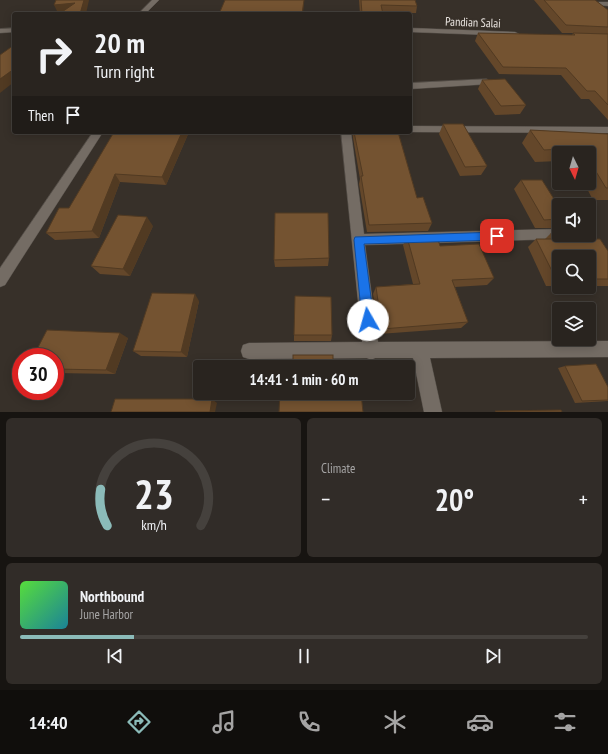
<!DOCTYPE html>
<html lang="en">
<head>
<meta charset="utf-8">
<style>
	:root { --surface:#29241f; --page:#312c28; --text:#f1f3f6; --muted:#a5a4a4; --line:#45413d; --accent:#8bbbb9 }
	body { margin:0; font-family:"PT Sans Narrow",sans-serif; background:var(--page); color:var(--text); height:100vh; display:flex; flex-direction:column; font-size:15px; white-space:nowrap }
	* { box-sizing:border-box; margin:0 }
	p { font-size:13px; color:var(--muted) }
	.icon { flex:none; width:22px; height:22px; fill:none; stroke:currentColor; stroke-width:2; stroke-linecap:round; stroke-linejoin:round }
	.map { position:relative; height:412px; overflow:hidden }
	.drawer { display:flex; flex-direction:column; gap:6px; padding:6px; background:#171411; flex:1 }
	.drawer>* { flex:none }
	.hud { position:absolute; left:12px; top:12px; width:400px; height:122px; border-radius:4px; box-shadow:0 2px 10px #0003,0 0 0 1px var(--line); background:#29241f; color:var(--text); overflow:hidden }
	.needle { width:26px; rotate:175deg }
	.fabs { position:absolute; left:552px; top:146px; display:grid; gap:8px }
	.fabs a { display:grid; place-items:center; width:44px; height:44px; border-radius:4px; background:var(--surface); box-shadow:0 2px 10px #0003,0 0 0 1px var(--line); font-size:20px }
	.speed { position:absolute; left:12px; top:348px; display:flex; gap:8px; font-size:20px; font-weight:700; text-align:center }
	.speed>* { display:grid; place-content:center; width:52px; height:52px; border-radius:50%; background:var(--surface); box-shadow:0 2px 10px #0003,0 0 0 1px var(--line); line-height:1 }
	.speed .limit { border:6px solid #d22; background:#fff; color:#111 }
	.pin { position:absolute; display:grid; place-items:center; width:34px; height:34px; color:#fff; margin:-17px; border-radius:8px; box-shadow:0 2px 6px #0006 }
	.me { position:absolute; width:44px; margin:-22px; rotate:353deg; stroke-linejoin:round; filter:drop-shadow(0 0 3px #0008) }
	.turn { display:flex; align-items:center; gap:14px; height:84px; padding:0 16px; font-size:18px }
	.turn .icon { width:52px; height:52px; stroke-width:2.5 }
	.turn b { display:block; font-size:28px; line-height:34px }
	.then { display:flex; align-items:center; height:38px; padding:0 16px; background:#0003; gap:8px; font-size:15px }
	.big { font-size:30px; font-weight:600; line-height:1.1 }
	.drawer .tile { flex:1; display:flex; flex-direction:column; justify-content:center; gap:6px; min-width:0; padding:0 14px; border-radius:6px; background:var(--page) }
	.drawer .dial { align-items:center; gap:0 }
	.dial svg { height:104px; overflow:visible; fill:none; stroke:var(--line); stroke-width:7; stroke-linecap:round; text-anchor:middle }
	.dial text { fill:var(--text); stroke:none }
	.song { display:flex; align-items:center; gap:12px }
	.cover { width:48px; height:48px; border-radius:6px; background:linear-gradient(135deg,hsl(110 70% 55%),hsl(190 70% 35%)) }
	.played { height:4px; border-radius:2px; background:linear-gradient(90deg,var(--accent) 20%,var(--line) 20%) }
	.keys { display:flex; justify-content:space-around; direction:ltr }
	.heat { display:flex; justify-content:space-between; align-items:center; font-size:22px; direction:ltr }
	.drawer .tiles { flex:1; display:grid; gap:6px; grid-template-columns:1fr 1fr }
	.tile:last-child { grid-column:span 2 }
	.trip { position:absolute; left:193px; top:360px; width:222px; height:40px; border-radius:4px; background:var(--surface); box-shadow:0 2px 10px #0003,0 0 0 1px var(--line); font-weight:600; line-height:40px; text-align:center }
	.tab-bar { display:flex; height:64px; justify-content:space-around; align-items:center; background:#100e0c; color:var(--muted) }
	.tab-bar .icon { width:28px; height:28px }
	.tab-bar .active { color:var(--accent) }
	.tab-bar b { font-size:18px; color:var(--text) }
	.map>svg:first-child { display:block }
</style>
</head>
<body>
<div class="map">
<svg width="608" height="412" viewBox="0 0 608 412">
	<rect width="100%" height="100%" fill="#373029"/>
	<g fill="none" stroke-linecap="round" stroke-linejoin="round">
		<g stroke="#534d47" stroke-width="1">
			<g id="minor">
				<path d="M152,0H159L145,14H138Z"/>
				<path d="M487,79L491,82L490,84L410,89V83Z"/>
				<path d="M410,126L608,127V133L410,132Z"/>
				<path d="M93,132H103L17,266L5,285L0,287V268Z"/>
				<path d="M341,132H351L364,234L559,229V235H565L564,238L559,239L365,245L378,342L608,341V357L430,358L442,412H424L413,358H375L371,360L367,358L249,359L243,357L241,351L243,345L249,343L362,342Z"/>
			</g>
		</g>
		<g stroke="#534d47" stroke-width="1">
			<g id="tertiary">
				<path d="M599,2H608V6L597,5V3Z"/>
				<path d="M14,28V32L0,33V29Z"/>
				<path d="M410,28L515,32L519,34L515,36L410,32Z"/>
			</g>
		</g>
		<use href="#minor" fill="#746c64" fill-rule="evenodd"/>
		<use href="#tertiary" fill="#746c64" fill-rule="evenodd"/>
	</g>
	<g fill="#64472a">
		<path d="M359,0H415L417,6L416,13H383V14H360Z"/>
		<path d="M534,0H595L608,10V120L589,99H581L561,75L499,74L475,41L478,33L572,35L573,33H562Z"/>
		<path d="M482,80L526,105L520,114L495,115L478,89Z"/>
		<path d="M443,124L487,166L481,175L460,176L439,134Z"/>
		<path d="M530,130L608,134V201V200H593L584,183H589V153H559V161L535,162L522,143Z"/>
		<path d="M124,132H189L166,185L120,182L99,238L55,240L46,233L69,208Z"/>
		<path d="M352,132H398L417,198L432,223L428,231L367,232L359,184L360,179Z"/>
		<path d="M521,180L559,207V226L557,228H535L514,189Z"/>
		<path d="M153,226L130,276L100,274L91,266Z"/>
		<path d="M551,233L579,239L608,251V286H589V257H559V286H546L528,247L536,239H545Z"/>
		<path d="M407,237L440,246L494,278L487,285L455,287L468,322L461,328L379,334L373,294L376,287L413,284L403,245Z"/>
		<path d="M329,258L328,266L275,267L274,260Z"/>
		<path d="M199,301L187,357L141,356L133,351Z"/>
		<path d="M294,335H332L331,341H294Z"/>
		<path d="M128,338L115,374L55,373V357Z"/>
		<path d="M565,366L608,387V401L575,403L558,368Z"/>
	</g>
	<g fill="#513a22">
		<path d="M84,0H89L86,14H80Z"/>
		<path d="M304,0L303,14H302Z"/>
		<path d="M75,3L79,11L58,13L54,5Z"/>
		<path d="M14,69V82L0,93V79Z"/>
		<path d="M182,132H189L166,185L162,177Z"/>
		<path d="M115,174L120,182L99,238L92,231Z"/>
		<path d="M147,217L153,226L130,276L123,269Z"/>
		<path d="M195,294L199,301L187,357L181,352Z"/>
		<path d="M120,333L128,338L115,374L106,370Z"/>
		<path d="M212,399L217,403L215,412H210Z"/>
	</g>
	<g fill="#745331" stroke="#513a22">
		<path d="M56,0H84L80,14H59L75,3L54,5Z"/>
		<path d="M225,0H304L302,14H219Z"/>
		<path d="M361,0H415L417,6L381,5L383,14H362Z"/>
		<path d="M544,0H595L608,10V27L566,25Z"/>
		<path d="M478,33L575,35L573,33L608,34V105L595,91H587L566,68L503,67Z"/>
		<path d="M14,45V69L0,79V55Z"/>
		<path d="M505,79L526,105L501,106L482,80Z"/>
		<path d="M443,124H463L487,166L465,167Z"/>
		<path d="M530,130L608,134V188H606L589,160V153H584L582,148L544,150Z"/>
		<path d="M114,132H182L162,177L115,174L92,231L46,233L59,208H69Z"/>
		<path d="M354,132H398L417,198L423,197L432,223L369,225L361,176H363Z"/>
		<path d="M521,180H542L559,207V219L544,220Z"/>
		<path d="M275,213H328L329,258L274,260Z"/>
		<path d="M118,215L147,217L123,269L91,266Z"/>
		<path d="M559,232V235H576L579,239H600L608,251V279H589V257H559V279H556L536,239H554L551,233Z"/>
		<path d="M437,236L440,246L479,244L494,278L452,280L468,322L382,329L376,287L420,284L407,237Z"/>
		<path d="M152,293L195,294L181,352L133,351Z"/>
		<path d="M295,296L331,297L332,335H294Z"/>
		<path d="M47,330L120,333L106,370L55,369V357H33Z"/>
		<rect x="293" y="355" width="40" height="12"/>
		<path d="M596,364L608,387V400L582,401L565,366Z"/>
		<path d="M280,393H361L363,412H279Z"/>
		<path d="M115,399H212L210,412H111Z"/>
		<path d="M561,410L562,412H496L495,411Z"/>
	</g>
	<path fill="#1a73e8" stroke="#114b97" d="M497,232L501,233L502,236L501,239L497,240L364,244L374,320L372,325L368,326L364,325L362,320L354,240L355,237Z"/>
	<g text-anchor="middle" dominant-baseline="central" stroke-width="4" stroke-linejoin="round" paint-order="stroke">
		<g font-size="12" fill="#eae5e1" stroke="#373029">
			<text transform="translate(473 22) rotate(2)">Pandian Salai</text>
		</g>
	</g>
</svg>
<div class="fabs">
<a><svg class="needle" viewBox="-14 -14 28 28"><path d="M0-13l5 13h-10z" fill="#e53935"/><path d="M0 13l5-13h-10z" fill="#a5a4a4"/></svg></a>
<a><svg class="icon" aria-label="sound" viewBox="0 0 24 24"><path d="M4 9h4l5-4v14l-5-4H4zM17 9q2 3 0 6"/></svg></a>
<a><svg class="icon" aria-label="search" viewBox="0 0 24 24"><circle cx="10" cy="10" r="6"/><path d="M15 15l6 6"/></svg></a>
<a><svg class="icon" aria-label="layers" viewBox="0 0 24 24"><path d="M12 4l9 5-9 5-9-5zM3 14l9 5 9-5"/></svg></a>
</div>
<div class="speed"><div class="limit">30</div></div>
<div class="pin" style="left:497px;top:236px;background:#d93025"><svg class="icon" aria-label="arrive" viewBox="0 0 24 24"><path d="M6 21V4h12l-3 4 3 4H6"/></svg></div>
<svg class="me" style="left:368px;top:320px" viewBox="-20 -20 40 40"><circle r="19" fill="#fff"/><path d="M0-13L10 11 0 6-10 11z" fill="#1a73e8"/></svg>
<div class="trip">14:41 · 1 min · 60 m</div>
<div class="hud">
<div class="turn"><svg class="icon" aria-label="right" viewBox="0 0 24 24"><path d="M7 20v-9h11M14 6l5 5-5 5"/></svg><div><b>20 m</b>Turn right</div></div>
<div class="then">Then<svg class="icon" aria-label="arrive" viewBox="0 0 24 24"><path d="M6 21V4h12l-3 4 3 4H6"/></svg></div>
</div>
</div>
<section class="drawer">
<div class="tiles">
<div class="tile dial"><svg viewBox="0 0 100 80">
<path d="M14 69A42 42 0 1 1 86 69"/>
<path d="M14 69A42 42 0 0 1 9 41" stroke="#8bbbb9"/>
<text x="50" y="56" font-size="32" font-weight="700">23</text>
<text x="50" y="72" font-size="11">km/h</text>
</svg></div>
<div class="tile"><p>Climate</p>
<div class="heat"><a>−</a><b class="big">20°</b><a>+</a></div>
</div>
<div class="tile">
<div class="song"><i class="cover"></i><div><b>Northbound</b><p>June Harbor</p></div></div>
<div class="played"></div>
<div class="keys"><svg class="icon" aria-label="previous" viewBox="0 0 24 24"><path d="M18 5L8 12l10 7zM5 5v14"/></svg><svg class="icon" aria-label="pause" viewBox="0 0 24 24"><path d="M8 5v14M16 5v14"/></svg><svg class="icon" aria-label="next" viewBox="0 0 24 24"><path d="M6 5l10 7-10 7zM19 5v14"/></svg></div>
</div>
</div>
</section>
<nav class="tab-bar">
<b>14:40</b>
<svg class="icon active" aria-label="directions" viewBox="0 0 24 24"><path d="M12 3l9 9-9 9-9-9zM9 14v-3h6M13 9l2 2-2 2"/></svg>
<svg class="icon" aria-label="music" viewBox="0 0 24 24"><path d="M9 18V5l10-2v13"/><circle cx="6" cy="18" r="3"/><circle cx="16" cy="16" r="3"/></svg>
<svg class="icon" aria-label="phone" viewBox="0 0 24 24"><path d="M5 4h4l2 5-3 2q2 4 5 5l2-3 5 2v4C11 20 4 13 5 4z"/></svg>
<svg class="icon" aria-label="climate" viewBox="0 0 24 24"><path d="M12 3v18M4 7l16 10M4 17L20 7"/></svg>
<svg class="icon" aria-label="car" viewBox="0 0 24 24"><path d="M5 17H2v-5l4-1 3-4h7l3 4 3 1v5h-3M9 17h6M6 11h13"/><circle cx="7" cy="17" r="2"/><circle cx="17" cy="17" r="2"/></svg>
<svg class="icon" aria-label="filters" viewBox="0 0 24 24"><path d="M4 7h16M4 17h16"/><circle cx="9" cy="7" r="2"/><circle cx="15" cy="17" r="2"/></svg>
</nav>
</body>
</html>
